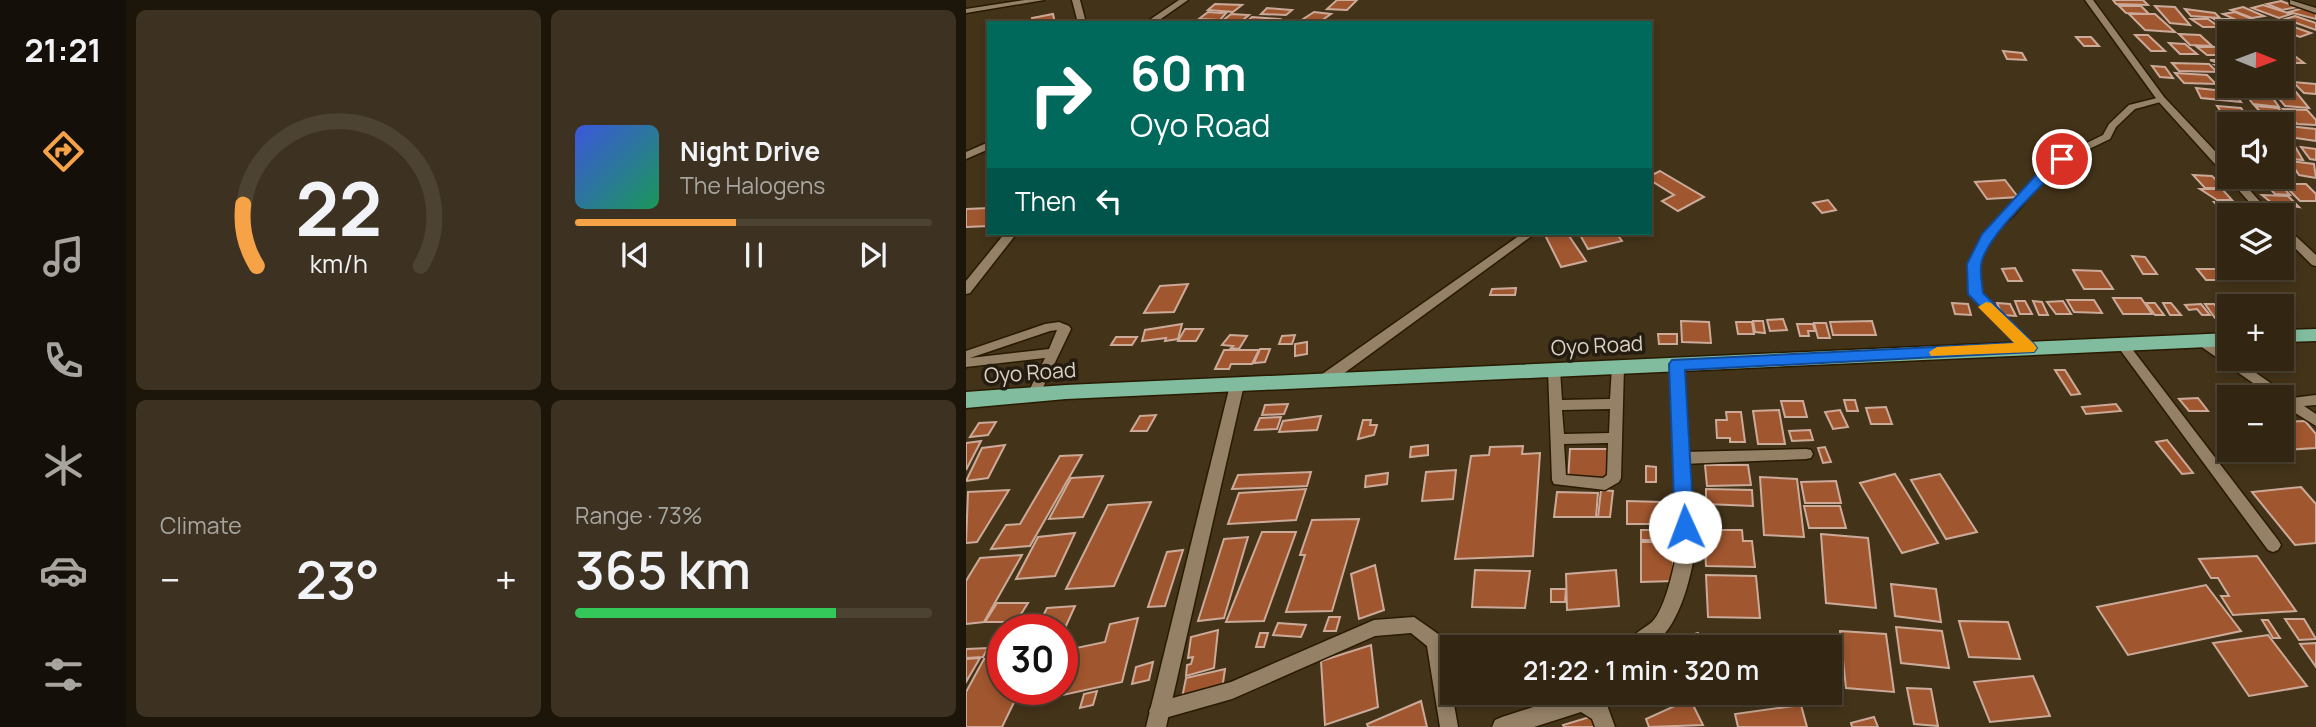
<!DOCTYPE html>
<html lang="en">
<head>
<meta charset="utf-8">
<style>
	:root { --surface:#322613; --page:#3d3221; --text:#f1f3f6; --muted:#a8a5a0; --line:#4d4333; --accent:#f6a246 }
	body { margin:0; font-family:Manrope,sans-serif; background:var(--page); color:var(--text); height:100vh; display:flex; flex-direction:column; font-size:26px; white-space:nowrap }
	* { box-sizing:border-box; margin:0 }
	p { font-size:23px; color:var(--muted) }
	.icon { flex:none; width:38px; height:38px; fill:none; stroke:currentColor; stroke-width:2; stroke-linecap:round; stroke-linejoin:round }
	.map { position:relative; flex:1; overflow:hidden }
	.panel { display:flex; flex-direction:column; gap:10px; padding:10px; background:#1c150a; width:840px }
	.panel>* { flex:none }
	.guide { position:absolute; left:21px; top:21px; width:665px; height:214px; border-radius:0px; box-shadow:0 4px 10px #0003,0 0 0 2px var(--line); background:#00695c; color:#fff; overflow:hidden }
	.needle { width:46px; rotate:91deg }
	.tools { position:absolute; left:1251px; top:21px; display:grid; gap:14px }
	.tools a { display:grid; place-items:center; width:77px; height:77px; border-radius:0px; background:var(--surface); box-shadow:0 4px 10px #0003,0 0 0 2px var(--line); font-size:35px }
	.speed { position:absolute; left:21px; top:614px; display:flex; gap:14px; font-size:35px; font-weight:700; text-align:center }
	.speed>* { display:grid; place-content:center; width:91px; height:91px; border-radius:50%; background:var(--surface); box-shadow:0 4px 10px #0003,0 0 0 2px var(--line); line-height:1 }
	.speed .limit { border:10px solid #d22; background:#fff; color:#111 }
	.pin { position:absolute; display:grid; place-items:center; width:60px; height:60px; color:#fff; margin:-30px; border:4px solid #fff; border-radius:50%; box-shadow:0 2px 7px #0007 }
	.me { position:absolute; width:77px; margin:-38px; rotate:358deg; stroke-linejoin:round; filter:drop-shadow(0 0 5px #0008) }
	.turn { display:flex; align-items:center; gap:24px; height:147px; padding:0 28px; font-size:32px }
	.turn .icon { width:91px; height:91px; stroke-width:2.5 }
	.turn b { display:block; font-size:49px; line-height:60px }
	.then { display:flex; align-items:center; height:66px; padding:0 28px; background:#0003; gap:14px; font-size:26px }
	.big { font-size:52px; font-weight:600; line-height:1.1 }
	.panel .card { flex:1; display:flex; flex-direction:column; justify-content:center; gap:10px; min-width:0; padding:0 24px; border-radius:10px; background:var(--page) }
	.panel .dial { align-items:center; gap:0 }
	.dial svg { height:182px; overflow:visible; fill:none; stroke:var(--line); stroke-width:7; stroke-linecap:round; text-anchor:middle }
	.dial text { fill:var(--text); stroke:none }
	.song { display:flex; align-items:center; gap:21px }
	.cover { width:84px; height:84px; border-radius:10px; background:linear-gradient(135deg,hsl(230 70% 55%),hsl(150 70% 35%)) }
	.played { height:7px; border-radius:4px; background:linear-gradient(90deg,var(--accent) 45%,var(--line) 45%) }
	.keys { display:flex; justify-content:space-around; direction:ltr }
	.heat { display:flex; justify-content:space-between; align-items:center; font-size:38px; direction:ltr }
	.charge { height:10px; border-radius:5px; background:linear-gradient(90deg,#34c759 73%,var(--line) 0) }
	.panel .tiles { flex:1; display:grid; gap:10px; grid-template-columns:repeat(2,1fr) }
	.trip { position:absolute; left:474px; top:635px; width:402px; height:70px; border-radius:0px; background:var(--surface); box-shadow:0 4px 10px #0003,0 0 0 2px var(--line); font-weight:600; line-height:70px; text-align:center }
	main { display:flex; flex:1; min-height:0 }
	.dock { display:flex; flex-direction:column; width:126px; justify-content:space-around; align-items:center; background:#140f08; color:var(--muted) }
	.dock .icon { width:49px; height:49px }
	.dock .on { color:var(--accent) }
	.dock b { font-size:32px; color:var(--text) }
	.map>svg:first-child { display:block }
</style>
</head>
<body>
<main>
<nav class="dock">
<b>21:21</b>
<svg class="icon on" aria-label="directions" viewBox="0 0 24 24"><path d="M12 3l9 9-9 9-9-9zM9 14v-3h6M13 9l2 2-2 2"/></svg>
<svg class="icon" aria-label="music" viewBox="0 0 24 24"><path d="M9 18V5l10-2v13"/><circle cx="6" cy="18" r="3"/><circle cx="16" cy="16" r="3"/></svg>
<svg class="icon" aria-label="phone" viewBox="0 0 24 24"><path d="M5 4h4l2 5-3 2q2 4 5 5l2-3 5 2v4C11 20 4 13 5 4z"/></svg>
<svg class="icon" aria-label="climate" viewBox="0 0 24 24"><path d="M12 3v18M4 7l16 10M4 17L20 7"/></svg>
<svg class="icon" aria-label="car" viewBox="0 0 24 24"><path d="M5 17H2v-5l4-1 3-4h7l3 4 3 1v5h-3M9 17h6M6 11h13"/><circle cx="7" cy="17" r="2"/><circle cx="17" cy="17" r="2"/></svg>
<svg class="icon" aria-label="filters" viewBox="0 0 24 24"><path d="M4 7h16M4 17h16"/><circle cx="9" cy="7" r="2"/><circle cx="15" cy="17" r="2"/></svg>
</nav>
<section class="panel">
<div class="tiles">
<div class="card dial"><svg viewBox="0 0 100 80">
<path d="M14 69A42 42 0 1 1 86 69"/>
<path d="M14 69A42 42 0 0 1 8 42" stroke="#f6a246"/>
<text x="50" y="56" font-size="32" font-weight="700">22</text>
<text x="50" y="72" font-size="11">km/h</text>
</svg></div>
<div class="card">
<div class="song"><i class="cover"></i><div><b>Night Drive</b><p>The Halogens</p></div></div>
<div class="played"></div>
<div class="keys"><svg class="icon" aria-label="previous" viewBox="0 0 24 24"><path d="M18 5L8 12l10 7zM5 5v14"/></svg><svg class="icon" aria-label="pause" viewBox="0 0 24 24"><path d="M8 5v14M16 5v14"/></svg><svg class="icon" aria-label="next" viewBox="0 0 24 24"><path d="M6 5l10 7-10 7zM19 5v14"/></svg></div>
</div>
<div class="card"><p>Climate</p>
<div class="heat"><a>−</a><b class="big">23°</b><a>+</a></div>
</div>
<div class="card"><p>Range · 73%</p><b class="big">365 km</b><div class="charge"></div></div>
</div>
</section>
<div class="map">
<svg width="1350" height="727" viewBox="0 0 1350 727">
	<rect width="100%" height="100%" fill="#433319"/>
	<g fill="#a0562e" stroke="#ccaa9a" stroke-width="2">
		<path d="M371,0H391L381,10L361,9Z"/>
		<path d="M1147,0H1177L1182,5L1150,4Z"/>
		<path d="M1315,1L1331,7L1316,10L1301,4Z"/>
		<path d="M249,4L276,5L267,12L242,10Z"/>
		<path d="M1297,5L1325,14L1313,18L1286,8Z"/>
		<path d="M1153,6H1175L1183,14L1160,13Z"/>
		<path d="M1189,6L1209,7L1224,25L1204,23Z"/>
		<path d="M1277,7L1298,16L1286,18L1265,10Z"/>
		<path d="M301,8L326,10L320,15L295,14Z"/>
		<path d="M1337,8L1350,13V19L1323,12Z"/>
		<path d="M1219,9L1249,13L1254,18L1225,16Z"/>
		<path d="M242,12L255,13L261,12L254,20L233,19Z"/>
		<path d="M348,12L365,14L352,23H331Z"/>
		<path d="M1269,12L1291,21L1279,24L1257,14Z"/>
		<path d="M87,14L89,23H67L66,18Z"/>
		<path d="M265,14L283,15L273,23L255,22Z"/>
		<path d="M1163,14H1189L1209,32L1179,30Z"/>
		<path d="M1329,16L1350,23V30L1319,19Z"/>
		<path d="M286,17L314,19L310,23H279Z"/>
		<path d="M1225,19H1242L1253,27H1237Z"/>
		<path d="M1248,19H1264L1278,27L1262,28Z"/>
		<path d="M1314,22L1345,33L1334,37L1303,26Z"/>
		<path d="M1213,34L1234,35L1246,46L1224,45Z"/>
		<path d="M1169,35H1182L1199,51H1185Z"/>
		<path d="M1110,37H1125L1133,46H1118Z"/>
		<path d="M1203,43L1219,44L1231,54H1214Z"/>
		<path d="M1231,47H1255L1264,55H1241Z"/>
		<path d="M1037,51L1056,53L1060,60L1041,59Z"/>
		<path d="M1316,54H1326L1338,63H1316Z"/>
		<path d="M1244,60H1264V68H1254L1249,65H1257Z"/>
		<path d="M1206,63L1243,64L1251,72L1213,71Z"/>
		<path d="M1186,66L1199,67L1207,78L1194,77Z"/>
		<path d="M1209,73L1241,75L1250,84L1218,83Z"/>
		<path d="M1327,82L1350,84V94L1338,93Z"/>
		<path d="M1230,88L1268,92L1275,102L1235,98Z"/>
		<path d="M1306,90L1330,92L1343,108L1319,106Z"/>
		<path d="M1278,92L1304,94L1313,107L1287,104Z"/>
		<path d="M1251,106L1275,108L1286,124L1262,122Z"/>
		<path d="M1289,106L1312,108L1328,125L1304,123Z"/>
		<path d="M1317,109L1341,110L1350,120V125L1331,124Z"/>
		<path d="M1316,126L1320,127L1327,142L1316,140Z"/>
		<path d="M1322,126L1350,129V141L1330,138Z"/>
		<path d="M1316,142L1327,143L1337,160L1316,158Z"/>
		<path d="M1335,147L1350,149V160L1344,159Z"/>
		<path d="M1316,160H1322L1330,172L1316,171Z"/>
		<path d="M1324,161L1348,164L1350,178L1333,175Z"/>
		<path d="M694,171L738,197L712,211L696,201L708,195L684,180V176Z"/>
		<path d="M1227,175L1246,176L1258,188H1239Z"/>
		<path d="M1293,177H1307L1324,195L1309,194Z"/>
		<path d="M1039,180L1052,197L1021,199L1009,182Z"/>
		<path d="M1317,184H1340L1350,194V201H1334Z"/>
		<path d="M1234,189H1256L1266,200H1251Z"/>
		<path d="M1296,195L1322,196L1333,207L1306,203Z"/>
		<path d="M862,200L870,210L856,213L847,203Z"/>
		<path d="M1248,202H1268L1281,215H1264L1263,218Z"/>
		<path d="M23,208V226L0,227V209Z"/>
		<path d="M578,233H601L620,261L595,267Z"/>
		<path d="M613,233H650L656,241L622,249Z"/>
		<path d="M1166,256L1179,257L1191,274H1177Z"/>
		<path d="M1049,268L1056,281H1042L1036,269Z"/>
		<path d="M1231,269H1249L1259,280H1240Z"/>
		<path d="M1107,270L1135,271L1147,289H1118Z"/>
		<path d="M222,284L208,312L178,313L194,286Z"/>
		<path d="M550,288L549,295H524L526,289Z"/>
		<path d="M1147,298H1175L1186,314H1157Z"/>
		<path d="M1101,300H1128L1136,313L1108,312Z"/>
		<path d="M1049,301H1059L1066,314H1054Z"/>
		<path d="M1067,301L1076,302L1082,315H1073Z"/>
		<path d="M1097,301L1105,314H1090L1081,302Z"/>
		<path d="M986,303L1002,304L1005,315L989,314Z"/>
		<path d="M1031,303L1044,304L1050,316L1036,315Z"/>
		<path d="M1180,303H1189L1198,315H1189Z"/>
		<path d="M1197,303H1205L1215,315H1204Z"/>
		<path d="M1235,304L1244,315H1236L1231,309L1223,310L1219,305Z"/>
		<path d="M1239,304H1248L1258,318H1249Z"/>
		<path d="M817,319L821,330L804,331L801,320Z"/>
		<path d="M715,321L743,322L745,343L716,342Z"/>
		<path d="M787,321H797L799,333L789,332Z"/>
		<path d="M906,321L910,335H867L864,322Z"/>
		<path d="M770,322H786L788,334H772Z"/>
		<path d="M848,323H860L864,338H852Z"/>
		<path d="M216,324L212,339L199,341L200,338L176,341L179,330Z"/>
		<path d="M831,324H847L849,331H842L843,336H834Z"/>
		<path d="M219,329H237L230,341H212Z"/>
		<path d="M692,334H711V344H693Z"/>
		<path d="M264,335L281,336L273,349L265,348L267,346L256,345Z"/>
		<path d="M329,335L326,344H313L316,336Z"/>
		<path d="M150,337H171L166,345H145Z"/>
		<path d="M341,342V354L329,356V344Z"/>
		<path d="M294,349H304L299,362L288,363Z"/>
		<path d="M258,350H293L286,364H265L263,369H249Z"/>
		<path d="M1089,370H1099L1114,394L1105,395Z"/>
		<path d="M1232,398L1242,411H1223L1213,399Z"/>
		<path d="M878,400H889L892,411H881Z"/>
		<path d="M815,401H837L841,417H819Z"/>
		<path d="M322,404L318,414L296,415L299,405Z"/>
		<path d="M1150,404L1155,411L1120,414L1116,407Z"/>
		<path d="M920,407L926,424H905L900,408Z"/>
		<path d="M813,410L819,444H792L787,411Z"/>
		<path d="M874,410L882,427L867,429L859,412Z"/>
		<path d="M760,412H775L779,442H764V438H751L750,420H761Z"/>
		<path d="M190,415L181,431H165L174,416Z"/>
		<path d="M355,416L351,430L313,432L317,421Z"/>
		<path d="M315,417L311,429L289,430L294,418Z"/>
		<path d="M397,420H405L404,425H411L408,435L392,439Z"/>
		<path d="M1339,421L1350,434V448L1318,450L1316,433H1322L1316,422Z"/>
		<path d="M30,422L22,435L4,437L13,423Z"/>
		<path d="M844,430L847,440L826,441L823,431Z"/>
		<path d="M1201,440L1227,473L1216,474L1190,442Z"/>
		<path d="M15,441L0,470V443Z"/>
		<path d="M39,445L22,478L0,481L16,448Z"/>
		<path d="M462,445V455L444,457L445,447Z"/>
		<path d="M557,446L556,454L574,453L567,556L489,559L505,456L523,455L524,447Z"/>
		<path d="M859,447L865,462L857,463L852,448Z"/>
		<path d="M604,449H642L641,480H602Z"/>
		<path d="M116,455L64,546L25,549L40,525L54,524L94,456Z"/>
		<path d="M739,465H782L785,485L741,486Z"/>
		<path d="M680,466L690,467V482H680Z"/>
		<path d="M490,470L487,499L456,501L460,472Z"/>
		<path d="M345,472L341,486L266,489L272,475Z"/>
		<path d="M422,473L421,484L399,487L400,476Z"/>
		<path d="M929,474L972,543L936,553L894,483Z"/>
		<path d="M974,474L1011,532L980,539L945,480Z"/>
		<path d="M137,476L117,517L83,519L105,478Z"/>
		<path d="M794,477L831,479L838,537L798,535Z"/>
		<path d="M870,481L875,503H839L835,482Z"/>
		<path d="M1335,487L1350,504V543L1329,545L1286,492Z"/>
		<path d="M340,489L330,520L262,524L273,493Z"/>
		<path d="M740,489L786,490L787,506L740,504Z"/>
		<path d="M43,490L11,542L0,543L2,492Z"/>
		<path d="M635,490L647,491L644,517H632Z"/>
		<path d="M591,492L632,493L630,517H588Z"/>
		<path d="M661,501L696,502V524H661Z"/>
		<path d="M185,502L148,586L100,589L142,505Z"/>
		<path d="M838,506H874L880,528H843Z"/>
		<path d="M393,519L366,611L320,612L339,555H334L346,520Z"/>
		<path d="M675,530H701L702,540H675Z"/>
		<path d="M738,530H776L777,541H786L789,567L740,566Z"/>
		<path d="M296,532H330L298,621L260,622Z"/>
		<path d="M109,533L89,576L50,579L72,537Z"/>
		<path d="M855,534L902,538L910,608L860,603Z"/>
		<path d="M282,537L258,618L232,621L258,539Z"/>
		<path d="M675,542H706L708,581L675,582Z"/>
		<path d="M217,550L199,606L182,607L201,552Z"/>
		<path d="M56,555L18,622L0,624V581L14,558Z"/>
		<path d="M1291,556L1330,611L1267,615L1255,596H1263L1252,578H1245L1233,559Z"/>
		<path d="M409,565L418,610L393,619L385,574Z"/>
		<path d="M509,570L564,571L559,608L506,607Z"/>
		<path d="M650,570L653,606L601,610L600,574Z"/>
		<path d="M740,575L790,576L794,618L742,617Z"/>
		<path d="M925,584L970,589L975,622L929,616Z"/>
		<path d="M1240,585L1275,631L1162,655L1131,607Z"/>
		<path d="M585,589H600L599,602H585Z"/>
		<path d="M31,603H62L50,622H19Z"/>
		<path d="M109,606L99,628L70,630L81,608Z"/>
		<path d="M363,617H374L370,631H358Z"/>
		<path d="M172,618L156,682L97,695L110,648L139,642L144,624Z"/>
		<path d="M1319,619H1338L1350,639L1333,640Z"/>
		<path d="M1296,620H1302L1314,638H1307Z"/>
		<path d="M993,621L1042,622L1054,659L1003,657Z"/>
		<path d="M312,623L340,625L335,637L307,635Z"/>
		<path d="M930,627L976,631L983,668L935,663Z"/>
		<path d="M252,630L248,668L220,676L221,665L225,664L227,657L222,658L225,637Z"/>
		<path d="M874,631L920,634L928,692L880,688Z"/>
		<path d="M294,633H302L298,647H290Z"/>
		<path d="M732,633L737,648H695L694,644Z"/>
		<path d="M1302,635L1341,686L1283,696L1247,643Z"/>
		<path d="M1350,643V667L1334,644Z"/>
		<path d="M405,645L412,707L359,725L355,661Z"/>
		<path d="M22,648L17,657L0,658V649Z"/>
		<path d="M37,657V690H54L36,727H0V692L18,659Z"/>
		<path d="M14,658L0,682V659Z"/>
		<path d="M187,662L183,680L166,684L170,667Z"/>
		<path d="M259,669L256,690L216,698L220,678Z"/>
		<path d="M1067,676L1084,716L1024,722L1008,682Z"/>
		<path d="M941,688L965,689L972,726L948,724Z"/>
		<path d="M131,691L127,705L114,708L118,694Z"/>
		<path d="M724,699L737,725L683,727L680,719Z"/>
		<path d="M455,701L461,727H402L401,724Z"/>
		<path d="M835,705L841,727H772L769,714Z"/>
		<path d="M627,716L630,727H598L597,725Z"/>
		<path d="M908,717L912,727H886L885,723Z"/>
	</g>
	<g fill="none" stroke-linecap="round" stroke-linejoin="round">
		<g stroke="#291a02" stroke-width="3">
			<g id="service">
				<path d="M1195,97H1198V101L1169,109L1150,127L1144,139L1098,161L1077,180L1048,215L1026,235L1013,264L1015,293L1069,348L1067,351H1059L1003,294V264L1017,234L1042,211L1071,176L1092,157L1137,135L1143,124L1163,105Z"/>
				<path d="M93,322L103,326L105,329L72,398H62L61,395L79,358L0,367V351L79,324ZM91,330L83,349L4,358L84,331Z"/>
				<path d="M1234,336L1264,355V359H1270L1326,398L1350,395V405L1338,406L1350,414V426L1318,406L1316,404V397H1307L1230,343L1228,340L1230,337Z"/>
				<path d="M1156,340L1160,341L1312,540L1315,545L1312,550L1307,552L1302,550L1152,347L1150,344Z"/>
				<path d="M652,363L658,367L655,478L653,482L639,490L588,484L586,480L582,370L588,366L594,370L596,400L644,399L646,367ZM644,409L643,433L598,434L596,410ZM642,443L641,475L637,478L600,475L598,444Z"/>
				<path d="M840,449L845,450L847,454L845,458L840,459L716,464L711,462L709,458L711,454L716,452Z"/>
				<path d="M448,617L475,636L477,642L492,727H474L461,646L445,633L409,636L266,699L192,720L186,717L183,711L186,705L192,702L265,682L408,620Z"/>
			</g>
		</g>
		<g stroke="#291a02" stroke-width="3">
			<g id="minor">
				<path d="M59,0H78L0,13V9Z"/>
				<path d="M106,0H114L120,23H112Z"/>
				<path d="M213,0H222L189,23H179Z"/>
				<path d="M1119,0H1127L1198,97L1264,167V177H1272L1306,215H1295L1192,101Z"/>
				<path d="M1324,0L1350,8V13L1324,4Z"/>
				<path d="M23,142V149L0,159V152Z"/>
				<path d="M1316,226L1320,227L1350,255V266L1346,265L1316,235Z"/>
				<path d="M39,233H51L4,293L0,294V281Z"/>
				<path d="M557,233H565L567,235L362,385H352L350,381L352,377Z"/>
				<path d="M711,359L718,364L729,550C725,578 712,632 684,646C678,650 665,648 658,648C663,636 676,630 686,622C699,609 708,568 711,550L704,364Z"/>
				<path d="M611,693H633L631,698L641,705L649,727H629L626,719L615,712L568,727H526L529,720L536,717Z"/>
			</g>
		</g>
		<g stroke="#291a02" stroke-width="3">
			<path id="tertiary" d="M271,380L276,381L278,385L200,727H180L264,385L266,381Z"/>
		</g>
		<g stroke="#291a02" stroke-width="3">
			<g id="trunk">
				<path d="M1350,329V341L1316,342V330Z"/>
				<path d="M1264,333V346L100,399L0,408V392L100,385Z"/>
			</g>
		</g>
		<use href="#service" fill="#948166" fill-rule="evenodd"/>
		<use href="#minor" fill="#948166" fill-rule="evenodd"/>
		<use href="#tertiary" fill="#948166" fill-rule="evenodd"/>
		<use href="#trunk" fill="#81bc9e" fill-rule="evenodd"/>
	</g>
	<path fill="#1a73e8" stroke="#114b97" stroke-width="2" d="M1091,157L1101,159C1080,183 1019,235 1015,265C1014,274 1016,284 1017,293L1068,344L1071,348L1068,352L719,370L728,527L725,533L719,535L712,533L709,527L703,364L706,360L1049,343L1002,294L1001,264L1016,234L1070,175Z"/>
	<path fill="#f59e0b" d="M1020,302L1025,303L1068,344L1071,348L1068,352L965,356L963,352L971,347L1048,343L1012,307Z"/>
	<g text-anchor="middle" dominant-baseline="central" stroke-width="7" stroke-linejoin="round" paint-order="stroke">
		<g font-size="21" fill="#dcd2c3" stroke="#241c11">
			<text transform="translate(631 345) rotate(-3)">Oyo Road</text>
			<text transform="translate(64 372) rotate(-4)">Oyo Road</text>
		</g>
	</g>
</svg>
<div class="tools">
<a><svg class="needle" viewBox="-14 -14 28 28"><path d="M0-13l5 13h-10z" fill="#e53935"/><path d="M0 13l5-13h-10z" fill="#a8a5a0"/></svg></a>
<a><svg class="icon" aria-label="sound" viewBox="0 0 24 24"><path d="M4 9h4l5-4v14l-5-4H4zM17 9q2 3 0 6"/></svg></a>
<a><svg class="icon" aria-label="layers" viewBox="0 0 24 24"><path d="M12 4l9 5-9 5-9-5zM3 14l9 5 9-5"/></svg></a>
<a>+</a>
<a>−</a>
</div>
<div class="speed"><div class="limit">30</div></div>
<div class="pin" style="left:1096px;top:159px;background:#d93025"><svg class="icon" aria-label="arrive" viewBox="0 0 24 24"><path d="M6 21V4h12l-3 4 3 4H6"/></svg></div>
<svg class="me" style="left:719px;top:527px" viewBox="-20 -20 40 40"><circle r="19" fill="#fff"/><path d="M0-13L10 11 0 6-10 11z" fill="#1a73e8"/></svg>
<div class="trip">21:22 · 1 min · 320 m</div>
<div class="guide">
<div class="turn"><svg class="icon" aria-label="right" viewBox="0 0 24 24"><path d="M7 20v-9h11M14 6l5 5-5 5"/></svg><div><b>60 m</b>Oyo Road</div></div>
<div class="then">Then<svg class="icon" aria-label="left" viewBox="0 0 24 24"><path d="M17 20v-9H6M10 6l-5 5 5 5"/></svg></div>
</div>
</div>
</main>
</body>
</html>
